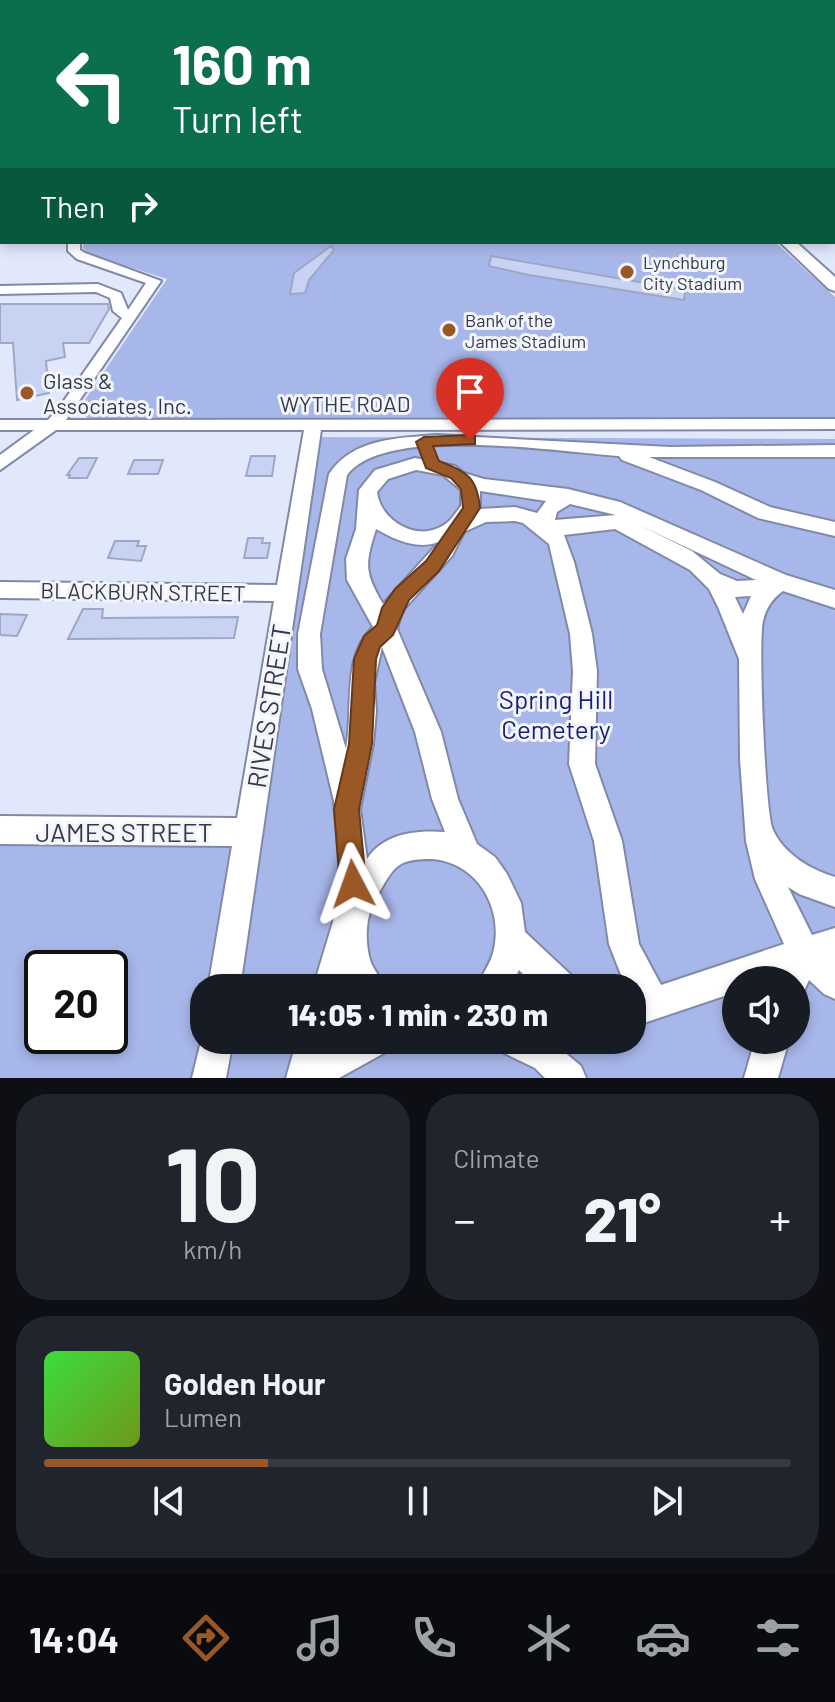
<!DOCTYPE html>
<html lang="en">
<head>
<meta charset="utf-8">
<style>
	:root { --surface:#171b24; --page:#20242c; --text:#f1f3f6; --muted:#9ea1a6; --line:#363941; --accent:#9b5827 }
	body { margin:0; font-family:Barlow,sans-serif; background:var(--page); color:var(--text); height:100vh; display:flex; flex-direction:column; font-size:30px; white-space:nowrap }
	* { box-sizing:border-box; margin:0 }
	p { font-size:26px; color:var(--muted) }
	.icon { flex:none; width:44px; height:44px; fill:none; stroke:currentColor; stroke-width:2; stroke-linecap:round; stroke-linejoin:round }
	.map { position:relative; height:1078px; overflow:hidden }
	.details { display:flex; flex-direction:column; gap:16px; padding:16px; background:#0d0f14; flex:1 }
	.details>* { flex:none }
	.guide { position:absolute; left:0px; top:0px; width:836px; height:244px; box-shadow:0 4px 12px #0003; background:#0b6e4f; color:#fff; overflow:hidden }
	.controls { position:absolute; left:722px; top:966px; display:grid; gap:16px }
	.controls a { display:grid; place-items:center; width:88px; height:88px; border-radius:50%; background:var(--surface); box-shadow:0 4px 12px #0003; font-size:40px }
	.speed { position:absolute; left:24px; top:950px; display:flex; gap:16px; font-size:40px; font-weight:700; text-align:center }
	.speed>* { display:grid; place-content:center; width:104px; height:104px; border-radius:50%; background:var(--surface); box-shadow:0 4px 12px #0003; line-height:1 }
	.speed .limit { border:4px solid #111; border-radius:12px; background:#fff; color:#111 }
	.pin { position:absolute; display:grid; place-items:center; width:68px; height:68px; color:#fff; margin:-82px -34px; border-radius:50% 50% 50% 0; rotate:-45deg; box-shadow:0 0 8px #0007 }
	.pin .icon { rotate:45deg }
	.me { position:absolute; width:88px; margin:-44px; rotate:356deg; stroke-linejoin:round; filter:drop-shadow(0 0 6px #0008) }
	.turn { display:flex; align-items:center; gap:28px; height:168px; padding:0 40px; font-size:36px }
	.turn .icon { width:104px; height:104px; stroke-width:2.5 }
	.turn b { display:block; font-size:56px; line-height:68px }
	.then { display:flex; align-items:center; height:76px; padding:0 40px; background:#0003; gap:16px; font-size:30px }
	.big { font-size:60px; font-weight:800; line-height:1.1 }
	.details .tile { flex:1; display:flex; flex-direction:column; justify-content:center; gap:12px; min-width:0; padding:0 28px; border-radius:32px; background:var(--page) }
	.details .dial { align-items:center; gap:0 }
	.dial b { font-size:104px; line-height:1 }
	.song { display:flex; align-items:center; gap:24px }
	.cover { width:96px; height:96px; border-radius:12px; background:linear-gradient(135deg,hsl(120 70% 55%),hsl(80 70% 35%)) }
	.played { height:8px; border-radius:4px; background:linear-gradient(90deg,var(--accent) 30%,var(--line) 30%) }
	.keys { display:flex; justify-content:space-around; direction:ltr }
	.heat { display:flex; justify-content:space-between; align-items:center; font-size:44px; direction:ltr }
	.details .tiles { flex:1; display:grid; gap:16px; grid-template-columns:1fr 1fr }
	.tile:last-child { grid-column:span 2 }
	.trip { position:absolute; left:190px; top:974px; width:456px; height:80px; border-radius:32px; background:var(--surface); box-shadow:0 4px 12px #0003; font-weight:800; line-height:80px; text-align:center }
	.dock { display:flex; height:128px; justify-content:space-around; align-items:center; background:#090b0e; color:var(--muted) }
	.dock .icon { width:56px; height:56px }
	.dock .selected { color:var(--accent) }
	.dock b { font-size:36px; color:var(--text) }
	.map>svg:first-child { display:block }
</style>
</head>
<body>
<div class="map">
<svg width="835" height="1078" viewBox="0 0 835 1078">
	<rect width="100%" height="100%" fill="#e1e8fc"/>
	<g fill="#a8b7ea" fill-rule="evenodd">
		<path d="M84,242H775L835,297V420H90L78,410L167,279L91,255L83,248Z"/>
		<path d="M318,437L835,439V1078H0V843L258,844ZM42,968H110V1036H42ZM736,980H796V1040H736ZM204,988H632V1040H204Z"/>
	</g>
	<g fill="#c8d2f3" stroke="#9da7c7" stroke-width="2">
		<path d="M331,246L334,250L309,280L305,293L290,294L294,273Z"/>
		<path d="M491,256L685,290L684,300L529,275L489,266Z"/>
		<path d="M0,304H108L109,309L89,343H63L65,357L46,361L49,393L17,400L13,343H0Z"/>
		<path d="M251,456H275L272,476H246Z"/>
		<path d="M79,458H97L87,478H69L70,475H67Z"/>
		<path d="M134,460H163L158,474H128Z"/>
		<path d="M248,538H263L262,543H270L267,558H244Z"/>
		<path d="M115,541H139L137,546H146L141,561L108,558Z"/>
		<path d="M83,609H103L102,618L238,617L234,638L68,639Z"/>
		<path d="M0,614L27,615L17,636L0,635Z"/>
	</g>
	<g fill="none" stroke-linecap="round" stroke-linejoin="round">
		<g stroke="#8089a8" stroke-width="4">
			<g id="minor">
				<rect x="834" y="112" width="1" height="6"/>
				<path d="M0,147L2,148V154L0,153Z"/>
				<rect x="834" y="151" width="1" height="6"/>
				<rect x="834" y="173" width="1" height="6"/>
				<path d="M68,242H80V250L85,253L161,281L66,420L835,419V429L321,430L240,988H208L232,846L0,844V816L237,818L274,601L0,598V582L277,585L304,430H56L0,470V455L34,430H0V420H48L61,405L122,318L113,311L110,298L96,292L0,294V286L98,284L121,293L128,310L146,283L77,259L68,251Z"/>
				<path d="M437,435L670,447L835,445V457H649L715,482L770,507L835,522V536L758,518L701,490L622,460L619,456C559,452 385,424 347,475L320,634L322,669L346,749C354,710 341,656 373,627L347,580L346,559L356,529L359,490L375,470L415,458L455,466L464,473L484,479L568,489L620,502L786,575L835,590V608L783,591C772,599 766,608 763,621C758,641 765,814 773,830C784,854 811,870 835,877V907L799,894L788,887L812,935L835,928V999L824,994L809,980L804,991L796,995V980H777L778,978L736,980V992L632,1027V988L625,985L609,944L594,841L569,764L573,671L570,634L549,544L523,523L515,521L486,522L464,532L452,556L402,611L397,629L441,732L458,799L477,844L495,857L507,874L521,903L525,932L573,977L578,988H537L519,970L510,988H476C482,974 491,964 494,949C503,907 477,863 433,859C424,859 412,859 403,863C392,868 386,881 380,891C367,910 364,933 369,956C371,968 381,977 386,988H350L347,981L345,988H313L338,905L339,862L334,801L312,709L298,669V634L329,474C353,438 398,438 437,435ZM416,470L443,475L461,490V506C456,512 451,521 444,525C417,543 380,520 377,492L388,479ZM480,491L546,501L537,513L515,507L480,509ZM570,504L616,515L555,520L557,512ZM639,525L756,580L737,581L720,574L692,551ZM376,529C396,540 416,550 439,542L383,604C364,572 365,564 376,529ZM615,529L690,570L709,589L718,607L739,659L740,759L746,841L755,879L784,944L661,985L639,944L622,841L595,764L597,671L592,634L574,562L564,535ZM751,596L743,614L735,597ZM382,647L415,732L432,799L445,832C416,830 384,833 367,859L360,809L373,744L376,711L374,683Z"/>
				<path d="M204,1029V1040H233L226,1078H192Z"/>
				<path d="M297,1040H331L329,1046L341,1040H391L386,1052L339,1078H286Z"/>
				<path d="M497,1040H550L581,1066L586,1078H545L535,1068L502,1052Z"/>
				<path d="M755,1040H789L778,1078H744Z"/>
			</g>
		</g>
		<g stroke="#8089a8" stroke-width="4">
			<path id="major" d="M780,242H796L835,277V291L829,289Z"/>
		</g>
		<use href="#minor" fill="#fff" fill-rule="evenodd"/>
		<use href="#major" fill="#fff" fill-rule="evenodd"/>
	</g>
	<linearGradient id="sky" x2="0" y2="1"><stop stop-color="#81aae8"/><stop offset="0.42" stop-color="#f2f5fe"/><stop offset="1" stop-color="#f2f5fe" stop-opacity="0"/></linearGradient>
	<rect width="835" height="260" fill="url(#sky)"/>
	<path fill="#9b5827" stroke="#653919" stroke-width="2" d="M470,435L475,436V444L433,446L439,461C467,472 477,477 480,508L439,571L409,600L393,635L380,647L376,659L372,744L359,809L366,884L362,893L353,897L343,893L340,884L334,809L349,744L354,659L364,636L377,625L382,608L395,589L426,561L463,508L461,489L451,478L426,468L416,442L424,437Z"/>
	<g fill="#9b5827" stroke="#f3f5fc" stroke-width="3">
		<circle cx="627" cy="272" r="8"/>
		<circle cx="449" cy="330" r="8"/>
		<circle cx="27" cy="393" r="8"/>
	</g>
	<g text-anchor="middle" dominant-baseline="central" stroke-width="6" stroke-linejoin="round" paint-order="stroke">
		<g font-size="18" fill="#353946" stroke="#f3f5fc" text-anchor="start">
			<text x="643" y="262">Lynchburg<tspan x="643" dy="21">City Stadium</tspan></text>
			<text x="465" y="320">Bank of the<tspan x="465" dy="21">James Stadium</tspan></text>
		</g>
		<g font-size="22" fill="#353946" stroke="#f3f5fc" text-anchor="start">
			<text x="43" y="380">Glass &amp;<tspan x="43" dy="25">Associates, Inc.</tspan></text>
		</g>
		<g font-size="22" fill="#353946" stroke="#f3f5fc">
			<text x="345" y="403">WYTHE ROAD</text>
			<text transform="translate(143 591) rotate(1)">BLACKBURN STREET</text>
		</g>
		<g font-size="26" fill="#1a1d76" stroke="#f3f5fc">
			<text x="556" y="698">Spring Hill<tspan x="556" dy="30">Cemetery</tspan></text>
		</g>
		<g font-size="26" fill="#353946" stroke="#f3f5fc">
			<text transform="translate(268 706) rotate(-81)">RIVES STREET</text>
			<text x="124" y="831">JAMES STREET</text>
		</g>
	</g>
</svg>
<div class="controls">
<a><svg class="icon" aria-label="sound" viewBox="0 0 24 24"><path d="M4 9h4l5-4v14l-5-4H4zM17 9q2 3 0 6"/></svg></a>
</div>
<div class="speed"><div class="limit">20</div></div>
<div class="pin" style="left:470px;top:440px;background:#d93025"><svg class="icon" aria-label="arrive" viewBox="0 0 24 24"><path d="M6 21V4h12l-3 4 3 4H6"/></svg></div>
<svg class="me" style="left:353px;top:884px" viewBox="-20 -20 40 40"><path d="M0-17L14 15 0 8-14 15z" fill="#9b5827" stroke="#fff" stroke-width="4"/></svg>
<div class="trip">14:05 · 1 min · 230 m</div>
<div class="guide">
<div class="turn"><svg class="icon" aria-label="left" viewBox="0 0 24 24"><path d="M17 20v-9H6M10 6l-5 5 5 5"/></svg><div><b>160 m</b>Turn left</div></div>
<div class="then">Then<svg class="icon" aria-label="right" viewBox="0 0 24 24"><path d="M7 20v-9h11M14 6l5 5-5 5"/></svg></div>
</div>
</div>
<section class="details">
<div class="tiles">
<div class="tile dial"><b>10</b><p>km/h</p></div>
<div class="tile"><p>Climate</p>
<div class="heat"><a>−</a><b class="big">21°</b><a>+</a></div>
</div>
<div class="tile">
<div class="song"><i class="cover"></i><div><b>Golden Hour</b><p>Lumen</p></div></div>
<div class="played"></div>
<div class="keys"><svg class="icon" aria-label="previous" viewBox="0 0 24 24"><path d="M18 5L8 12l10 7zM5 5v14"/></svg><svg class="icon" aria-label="pause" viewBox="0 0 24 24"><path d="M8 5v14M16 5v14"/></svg><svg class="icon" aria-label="next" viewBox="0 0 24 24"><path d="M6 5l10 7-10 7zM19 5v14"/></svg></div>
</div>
</div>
</section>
<nav class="dock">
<b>14:04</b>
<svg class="icon selected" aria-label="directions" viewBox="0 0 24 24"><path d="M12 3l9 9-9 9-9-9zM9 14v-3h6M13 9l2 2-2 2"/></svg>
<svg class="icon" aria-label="music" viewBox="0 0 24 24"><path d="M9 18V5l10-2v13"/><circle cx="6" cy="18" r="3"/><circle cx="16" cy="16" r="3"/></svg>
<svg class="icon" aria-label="phone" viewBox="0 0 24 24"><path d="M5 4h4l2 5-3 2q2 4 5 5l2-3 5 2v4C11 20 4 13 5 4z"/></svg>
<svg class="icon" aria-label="climate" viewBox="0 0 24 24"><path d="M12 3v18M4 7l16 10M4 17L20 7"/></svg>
<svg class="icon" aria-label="car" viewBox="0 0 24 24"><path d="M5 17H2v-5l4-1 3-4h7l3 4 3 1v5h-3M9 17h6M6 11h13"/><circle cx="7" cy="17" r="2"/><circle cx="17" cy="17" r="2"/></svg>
<svg class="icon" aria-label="filters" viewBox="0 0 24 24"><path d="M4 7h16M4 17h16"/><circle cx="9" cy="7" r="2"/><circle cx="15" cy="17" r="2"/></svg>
</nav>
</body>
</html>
